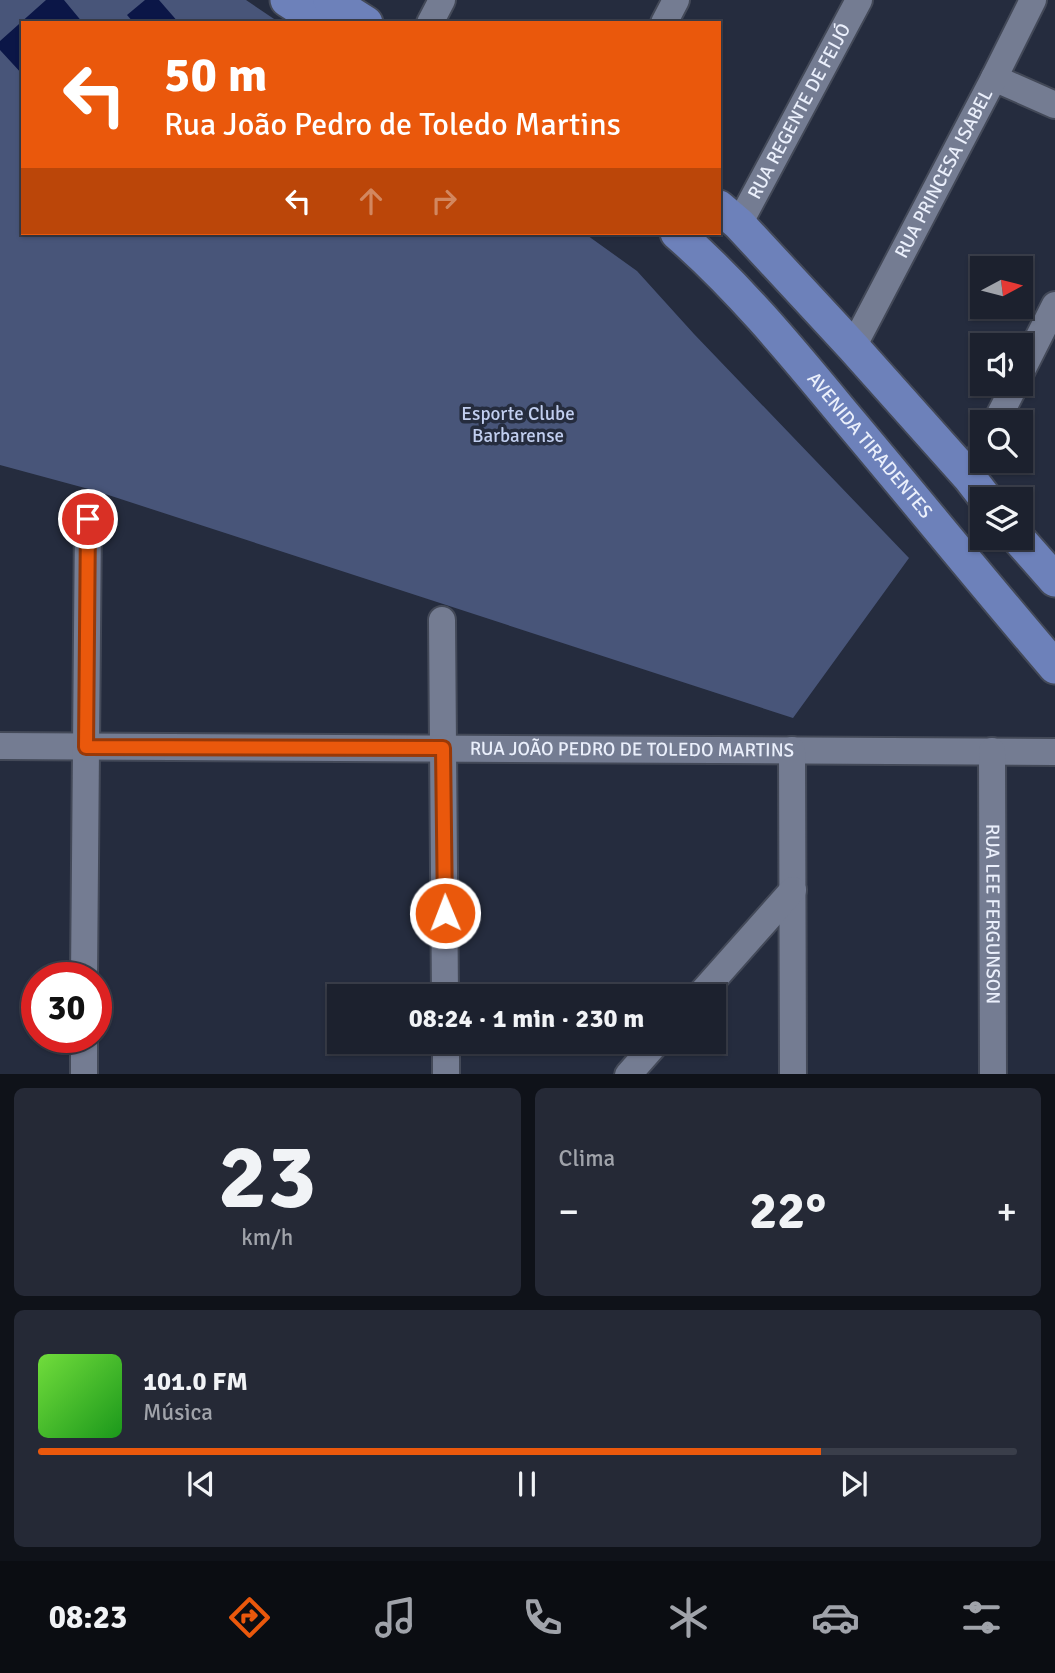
<!DOCTYPE html>
<html lang="pt">
<head>
<meta charset="utf-8">
<style>
	:root { --surface:#1c212e; --page:#252936; --text:#f1f3f6; --muted:#a0a3aa; --line:#3a3e4a; --accent:#ea580c }
	body { margin:0; font-family:Signika,sans-serif; background:var(--page); color:var(--text); height:100vh; display:flex; flex-direction:column; font-size:26px; white-space:nowrap }
	* { box-sizing:border-box; margin:0 }
	p { font-size:23px; color:var(--muted) }
	.icon { flex:none; width:38px; height:38px; fill:none; stroke:currentColor; stroke-width:2; stroke-linecap:round; stroke-linejoin:round }
	.map { position:relative; height:1074px; overflow:hidden }
	.sheet { display:flex; flex-direction:column; gap:14px; padding:14px; background:#0f1219; flex:1 }
	.sheet>* { flex:none }
	.guide { position:absolute; left:21px; top:21px; width:700px; height:214px; border-radius:0px; box-shadow:0 2px 5px #0004,0 0 0 2px var(--line); background:#ea580c; color:#fff; overflow:hidden }
	.needle { width:46px; rotate:83deg }
	.fabs { position:absolute; left:970px; top:256px; display:grid; gap:14px }
	.fabs a { display:grid; place-items:center; width:63px; height:63px; border-radius:0px; background:var(--surface); box-shadow:0 2px 5px #0004,0 0 0 2px var(--line); font-size:35px }
	.speed { position:absolute; left:21px; top:962px; display:flex; gap:14px; font-size:35px; font-weight:700; text-align:center }
	.speed>* { display:grid; place-content:center; width:91px; height:91px; border-radius:50%; background:var(--surface); box-shadow:0 2px 5px #0004,0 0 0 2px var(--line); line-height:1 }
	.speed .limit { border:10px solid #d22; background:#fff; color:#111 }
	.pin { position:absolute; display:grid; place-items:center; width:60px; height:60px; color:#fff; margin:-30px; border:4px solid #fff; border-radius:50%; box-shadow:0 2px 7px #0007 }
	.me { position:absolute; width:77px; margin:-38px; rotate:359deg; stroke-linejoin:round; filter:drop-shadow(0 0 5px #0008) }
	.turn { display:flex; align-items:center; gap:24px; height:147px; padding:0 28px; font-size:32px }
	.turn .icon { width:91px; height:91px; stroke-width:2.5 }
	.turn b { display:block; font-size:49px; line-height:60px }
	.lanes { display:flex; align-items:center; height:66px; padding:0 28px; background:#0003; justify-content:center; gap:35px; direction:ltr }
	.lanes .off { opacity:.35 }
	.big { font-size:52px; font-weight:700; line-height:1.1 }
	.sheet .tile { flex:1; display:flex; flex-direction:column; justify-content:center; gap:10px; min-width:0; padding:0 24px; border-radius:10px; background:var(--page) }
	.sheet .dial { align-items:center; gap:0 }
	.dial b { font-size:91px; line-height:1 }
	.song { display:flex; align-items:center; gap:21px }
	.cover { width:84px; height:84px; border-radius:10px; background:linear-gradient(135deg,hsl(100 70% 55%),hsl(120 70% 35%)) }
	.played { height:7px; border-radius:4px; background:linear-gradient(90deg,var(--accent) 80%,var(--line) 80%) }
	.keys { display:flex; justify-content:space-around; direction:ltr }
	.heat { display:flex; justify-content:space-between; align-items:center; font-size:38px; direction:ltr }
	.sheet .tiles { flex:1; display:grid; gap:14px; grid-template-columns:1fr 1fr }
	.tile:last-child { grid-column:span 2 }
	.trip { position:absolute; left:327px; top:984px; width:399px; height:70px; border-radius:0px; background:var(--surface); box-shadow:0 2px 5px #0004,0 0 0 2px var(--line); font-weight:700; line-height:70px; text-align:center }
	.tab-bar { display:flex; height:112px; justify-content:space-around; align-items:center; background:#0b0d12; color:var(--muted) }
	.tab-bar .icon { width:49px; height:49px }
	.tab-bar .selected { color:var(--accent) }
	.tab-bar b { font-size:32px; color:var(--text) }
	.map>svg:first-child { display:block }
</style>
</head>
<body>
<div class="map">
<svg width="1055" height="1075" viewBox="0 0 1055 1075">
	<rect width="100%" height="100%" fill="#252c3e"/>
	<path fill="#485579" d="M0,0H246L280,23H23V233H584L637,271L694,334L909,558L793,718L96,491L0,465Z"/>
	<g fill="#0b1647">
		<path d="M46,0H64L83,23H23V75L0,50V41Z"/>
		<path d="M145,0H159L179,23H134L127,15Z"/>
	</g>
	<g fill="none" stroke-linecap="round" stroke-linejoin="round">
		<g stroke="#434958" stroke-width="30">
			<g id="minor">
				<path d="M430,23L442,0"/>
				<path d="M664,23L676,0"/>
				<path d="M994,78L1055,105"/>
				<path id="s1" d="M739,224L859,0"/>
				<path id="s2" d="M853,347L994,78L1033,0"/>
				<path d="M1020,374L1055,305"/>
				<path d="M996,422L1016,383"/>
				<path d="M969,477L982,451"/>
				<path d="M442,620L445,996"/>
				<path id="s3" d="M0,746L1055,752"/>
				<path d="M792,750L793,1075"/>
				<path id="s4" d="M992,751L993,1075"/>
				<path d="M84,978L88,519"/>
				<path d="M699,996L793,890"/>
				<path d="M446,1041V1075"/>
				<path d="M84,1075V1038"/>
				<path d="M628,1075L658,1041"/>
			</g>
		</g>
		<g stroke="#434958" stroke-width="37">
			<g id="major">
				<path d="M287,0L323,23"/>
				<path d="M330,0L366,23"/>
				<path d="M719,207L739,224L853,347L969,477L986,499"/>
				<path id="s5" d="M677,233C740,288 793,353 846,417C916,500 984,584 1055,667"/>
				<path d="M1017,537L1055,580"/>
			</g>
		</g>
		<use href="#minor" stroke="#747c92" stroke-width="26"/>
		<use href="#major" stroke="#6d81ba" stroke-width="33"/>
	</g>
	<g fill="none" stroke-linecap="round" stroke-linejoin="round">
		<g stroke="#983908" stroke-width="18">
			<path id="route" d="M88,519L86,747L443,748L445,913"/>
		</g>
		<use href="#route" stroke="#ea580c" stroke-width="12"/>
	</g>
	<g text-anchor="middle" dominant-baseline="central" stroke-width="7" stroke-linejoin="round" paint-order="stroke">
		<g font-size="19" fill="#eaeffb" stroke="#252c3e">
			<text stroke="none"><textPath href="#s1" startOffset="128">RUA REGENTE DE FEIJÓ</textPath></text>
			<text stroke="none"><textPath href="#s2" startOffset="196">RUA PRINCESA ISABEL</textPath></text>
			<text stroke="none"><textPath href="#s5" startOffset="287">AVENIDA TIRADENTES</textPath></text>
			<text stroke="none"><textPath href="#s3" startOffset="632">RUA JOÃO PEDRO DE TOLEDO MARTINS</textPath></text>
			<text stroke="none"><textPath href="#s4" startOffset="163">RUA LEE FERGUNSON</textPath></text>
		</g>
		<g font-size="19" fill="#c1ceef" stroke="#252c3e">
			<text x="518" y="414">Esporte Clube<tspan x="518" dy="22">Barbarense</tspan></text>
		</g>
	</g>
</svg>
<div class="fabs">
<a><svg class="needle" viewBox="-14 -14 28 28"><path d="M0-13l5 13h-10z" fill="#e53935"/><path d="M0 13l5-13h-10z" fill="#a0a3aa"/></svg></a>
<a><svg class="icon" aria-label="sound" viewBox="0 0 24 24"><path d="M4 9h4l5-4v14l-5-4H4zM17 9q2 3 0 6"/></svg></a>
<a><svg class="icon" aria-label="search" viewBox="0 0 24 24"><circle cx="10" cy="10" r="6"/><path d="M15 15l6 6"/></svg></a>
<a><svg class="icon" aria-label="layers" viewBox="0 0 24 24"><path d="M12 4l9 5-9 5-9-5zM3 14l9 5 9-5"/></svg></a>
</div>
<div class="speed"><div class="limit">30</div></div>
<div class="pin" style="left:88px;top:519px;background:#d93025"><svg class="icon" aria-label="arrive" viewBox="0 0 24 24"><path d="M6 21V4h12l-3 4 3 4H6"/></svg></div>
<svg class="me" style="left:445px;top:913px" viewBox="-20 -20 40 40"><circle r="17" fill="#ea580c" stroke="#fff" stroke-width="3"/><path d="M0-11L8 9 0 5-8 9z" fill="#fff"/></svg>
<div class="trip">08:24 · 1 min · 230 m</div>
<div class="guide">
<div class="turn"><svg class="icon" aria-label="left" viewBox="0 0 24 24"><path d="M17 20v-9H6M10 6l-5 5 5 5"/></svg><div><b>50 m</b>Rua João Pedro de Toledo Martins</div></div>
<div class="lanes"><svg class="icon" aria-label="left" viewBox="0 0 24 24"><path d="M17 20v-9H6M10 6l-5 5 5 5"/></svg><svg class="icon off" aria-label="ahead" viewBox="0 0 24 24"><path d="M12 20V5M6 11l6-6 6 6"/></svg><svg class="icon off" aria-label="right" viewBox="0 0 24 24"><path d="M7 20v-9h11M14 6l5 5-5 5"/></svg></div>
</div>
</div>
<section class="sheet">
<div class="tiles">
<div class="tile dial"><b>23</b><p>km/h</p></div>
<div class="tile"><p>Clima</p>
<div class="heat"><a>−</a><b class="big">22°</b><a>+</a></div>
</div>
<div class="tile">
<div class="song"><i class="cover"></i><div><b>101.0 FM</b><p>Música</p></div></div>
<div class="played"></div>
<div class="keys"><svg class="icon" aria-label="previous" viewBox="0 0 24 24"><path d="M18 5L8 12l10 7zM5 5v14"/></svg><svg class="icon" aria-label="pause" viewBox="0 0 24 24"><path d="M8 5v14M16 5v14"/></svg><svg class="icon" aria-label="next" viewBox="0 0 24 24"><path d="M6 5l10 7-10 7zM19 5v14"/></svg></div>
</div>
</div>
</section>
<nav class="tab-bar">
<b>08:23</b>
<svg class="icon selected" aria-label="directions" viewBox="0 0 24 24"><path d="M12 3l9 9-9 9-9-9zM9 14v-3h6M13 9l2 2-2 2"/></svg>
<svg class="icon" aria-label="music" viewBox="0 0 24 24"><path d="M9 18V5l10-2v13"/><circle cx="6" cy="18" r="3"/><circle cx="16" cy="16" r="3"/></svg>
<svg class="icon" aria-label="phone" viewBox="0 0 24 24"><path d="M5 4h4l2 5-3 2q2 4 5 5l2-3 5 2v4C11 20 4 13 5 4z"/></svg>
<svg class="icon" aria-label="climate" viewBox="0 0 24 24"><path d="M12 3v18M4 7l16 10M4 17L20 7"/></svg>
<svg class="icon" aria-label="car" viewBox="0 0 24 24"><path d="M5 17H2v-5l4-1 3-4h7l3 4 3 1v5h-3M9 17h6M6 11h13"/><circle cx="7" cy="17" r="2"/><circle cx="17" cy="17" r="2"/></svg>
<svg class="icon" aria-label="filters" viewBox="0 0 24 24"><path d="M4 7h16M4 17h16"/><circle cx="9" cy="7" r="2"/><circle cx="15" cy="17" r="2"/></svg>
</nav>
</body>
</html>
